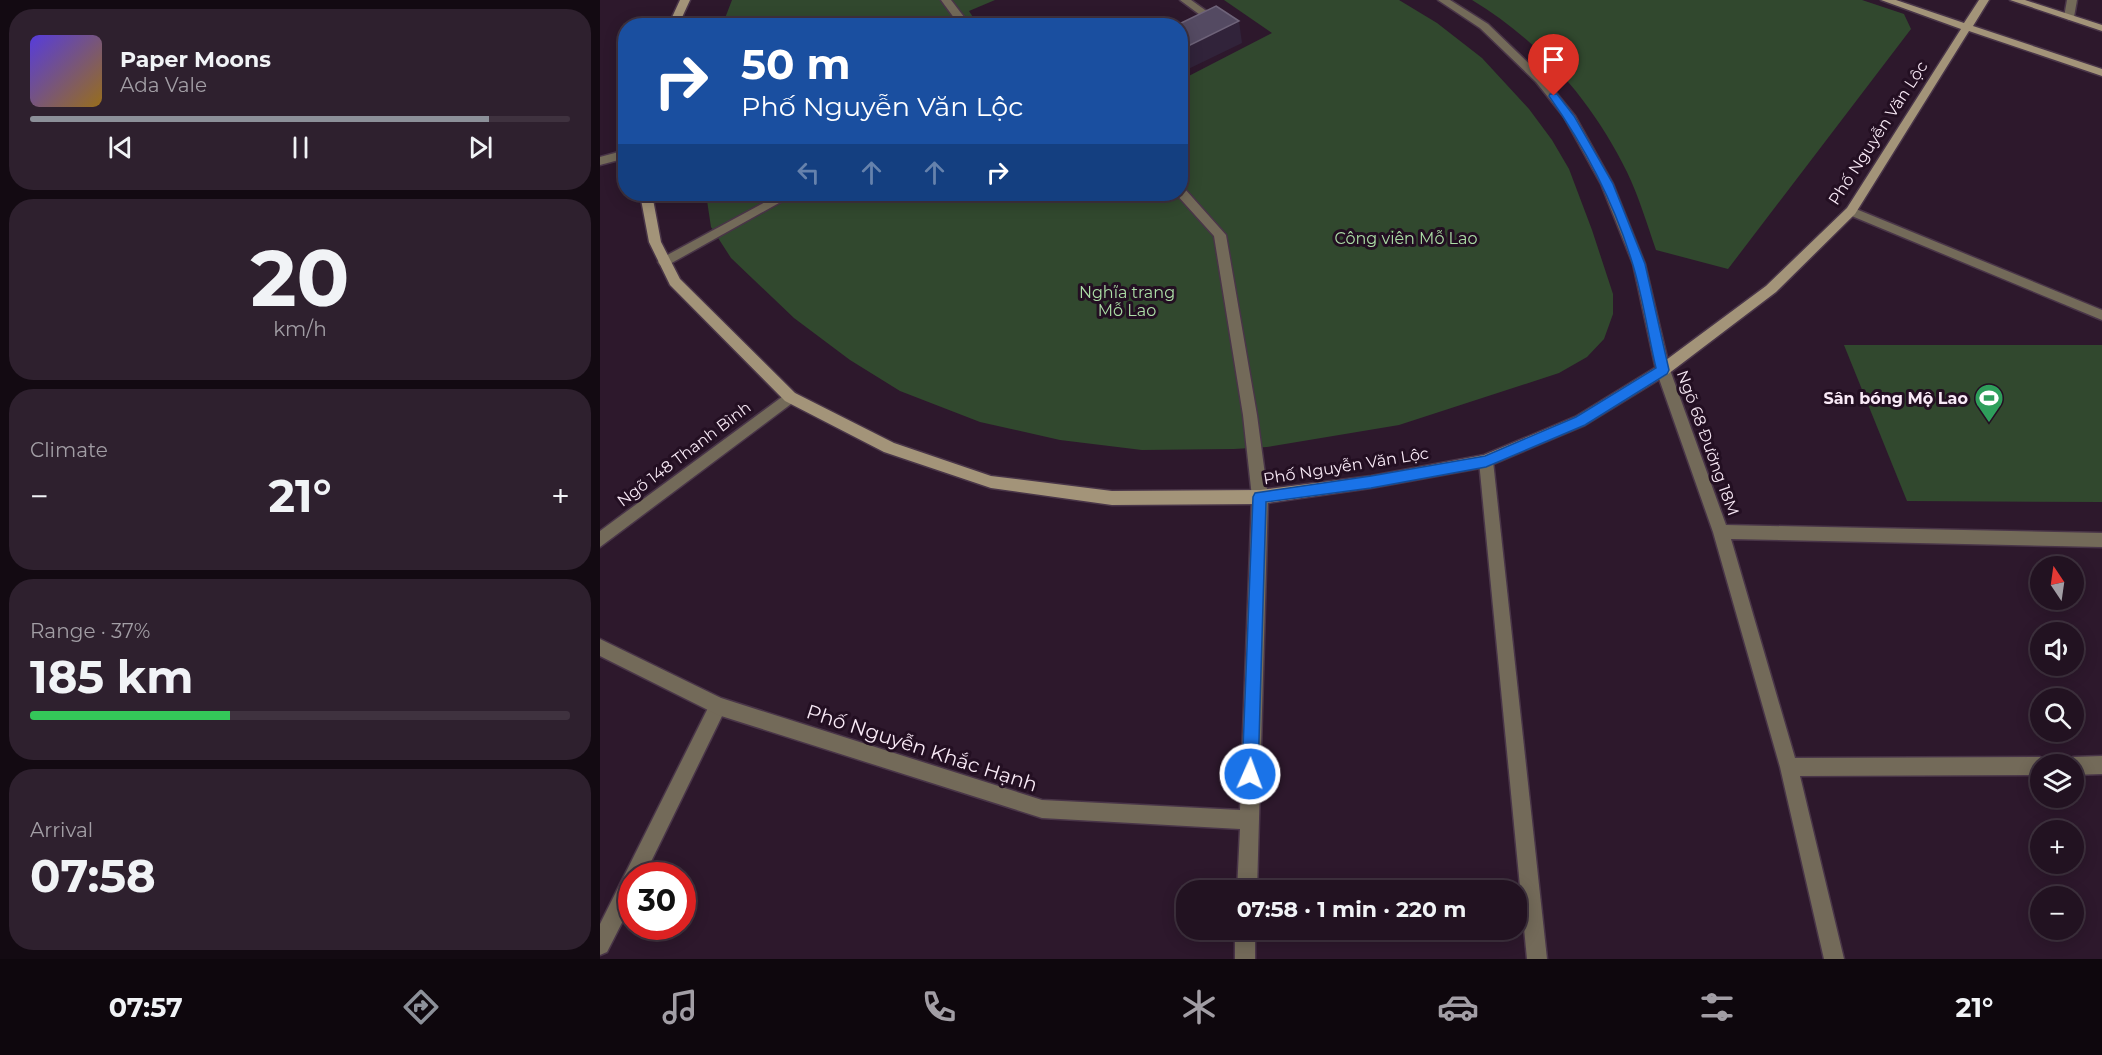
<!DOCTYPE html>
<html lang="en">
<head>
<meta charset="utf-8">
<style>
	:root { --surface:#221221; --page:#2e202e; --text:#f1f3f6; --muted:#a29ea5; --line:#3f323f; --accent:#8c9099 }
	body { margin:0; font-family:Montserrat,sans-serif; background:var(--page); color:var(--text); height:100vh; display:flex; flex-direction:column; font-size:22px; white-space:nowrap }
	* { box-sizing:border-box; margin:0 }
	p { font-size:20px; color:var(--muted) }
	.icon { flex:none; width:33px; height:33px; fill:none; stroke:currentColor; stroke-width:2; stroke-linecap:round; stroke-linejoin:round }
	.map { position:relative; flex:1; overflow:hidden }
	.details { display:flex; flex-direction:column; gap:9px; padding:9px; background:#130a12; width:600px }
	.details>* { flex:none }
	.banner { position:absolute; left:18px; top:18px; width:570px; height:183px; border-radius:24px; box-shadow:0 3px 15px #0003,0 0 0 2px var(--line); background:#1a4fa0; color:#fff; overflow:hidden }
	.needle { width:39px; rotate:347deg }
	.fabs { position:absolute; left:1430px; top:556px; display:grid; gap:12px }
	.fabs a { display:grid; place-items:center; width:54px; height:54px; border-radius:50%; background:var(--surface); box-shadow:0 3px 15px #0003,0 0 0 2px var(--line); font-size:30px }
	.speed { position:absolute; left:18px; top:862px; display:flex; gap:12px; font-size:30px; font-weight:700; text-align:center }
	.speed>* { display:grid; place-content:center; width:78px; height:78px; border-radius:50%; background:var(--surface); box-shadow:0 3px 15px #0003,0 0 0 2px var(--line); line-height:1 }
	.speed .limit { border:9px solid #d22; background:#fff; color:#111 }
	.pin { position:absolute; display:grid; place-items:center; width:51px; height:51px; color:#fff; margin:-62px -26px; border-radius:50% 50% 50% 0; rotate:-45deg; box-shadow:0 0 6px #0007 }
	.pin .icon { rotate:45deg }
	.me { position:absolute; width:66px; margin:-33px; rotate:2deg; stroke-linejoin:round; filter:drop-shadow(0 0 4px #0008) }
	.turn { display:flex; align-items:center; gap:21px; height:126px; padding:0 24px; font-size:27px }
	.turn .icon { width:78px; height:78px; stroke-width:2.5 }
	.turn b { display:block; font-size:42px; line-height:51px }
	.lanes { display:flex; align-items:center; height:57px; padding:0 24px; background:#0003; justify-content:center; gap:30px; direction:ltr }
	.lanes .off { opacity:.35 }
	.big { font-size:45px; font-weight:700; line-height:1.1 }
	.details .card { flex:1; display:flex; flex-direction:column; justify-content:center; gap:9px; min-width:0; padding:0 21px; border-radius:24px; background:var(--page) }
	.details .dial { align-items:center; gap:0 }
	.dial b { font-size:78px; line-height:1 }
	.song { display:flex; align-items:center; gap:18px }
	.cover { width:72px; height:72px; border-radius:9px; background:linear-gradient(135deg,hsl(250 70% 55%),hsl(40 70% 35%)) }
	.played { height:6px; border-radius:3px; background:linear-gradient(90deg,var(--accent) 85%,var(--line) 85%) }
	.keys { display:flex; justify-content:space-around; direction:ltr }
	.heat { display:flex; justify-content:space-between; align-items:center; font-size:33px; direction:ltr }
	.charge { height:9px; border-radius:4px; background:linear-gradient(90deg,#34c759 37%,var(--line) 0) }
	.trip { position:absolute; left:576px; top:880px; width:351px; height:60px; border-radius:24px; background:var(--surface); box-shadow:0 3px 15px #0003,0 0 0 2px var(--line); font-weight:700; line-height:60px; text-align:center }
	.dock { display:flex; height:96px; justify-content:space-around; align-items:center; background:#0e070d; color:var(--muted) }
	.dock .icon { width:42px; height:42px }
	.dock .current { color:var(--accent) }
	.dock b { font-size:27px; color:var(--text) }
	main { display:flex; flex:1; min-height:0 }
	.map>svg:first-child { display:block }
</style>
</head>
<body>
<main>
<section class="details">
<div class="card">
<div class="song"><i class="cover"></i><div><b>Paper Moons</b><p>Ada Vale</p></div></div>
<div class="played"></div>
<div class="keys"><svg class="icon" aria-label="previous" viewBox="0 0 24 24"><path d="M18 5L8 12l10 7zM5 5v14"/></svg><svg class="icon" aria-label="pause" viewBox="0 0 24 24"><path d="M8 5v14M16 5v14"/></svg><svg class="icon" aria-label="next" viewBox="0 0 24 24"><path d="M6 5l10 7-10 7zM19 5v14"/></svg></div>
</div>
<div class="card dial"><b>20</b><p>km/h</p></div>
<div class="card"><p>Climate</p>
<div class="heat"><a>−</a><b class="big">21°</b><a>+</a></div>
</div>
<div class="card"><p>Range · 37%</p><b class="big">185 km</b><div class="charge"></div></div>
<div class="card"><p>Arrival</p><b class="big">07:58</b></div>
</section>
<div class="map">
<svg width="1502" height="959" viewBox="0 0 1502 959">
	<rect width="100%" height="100%" fill="#2d182c"/>
	<g fill="#31482e">
		<path d="M132,0H395L369,11L378,25L122,26Z"/>
		<path d="M624,0H799L837,23L882,58L929,109L952,140L969,169L992,230L1013,294V314L1004,339L987,357L959,373L799,425L667,447L634,449L542,450L460,440L380,422L300,391L250,360L194,318L131,258L111,227L106,194H580L581,80L672,33Z"/>
		<path d="M872,0H1262L1304,14L1311,29L1128,269L1056,250C1047,224 1039,197 1027,172C992,101 940,41 872,0Z"/>
		<path d="M1244,345H1502V502L1307,501Z"/>
	</g>
	<g fill="none" stroke-linecap="round" stroke-linejoin="round">
		<g stroke="#493548" stroke-width="3">
			<g id="lane">
				<path d="M341,0H351L371,26H360Z"/>
				<path d="M580,0H591L619,20L580,39V32L607,20Z"/>
				<path d="M1467,0H1477L1474,17L1469,20L1464,17Z"/>
				<path d="M580,187L584,188L626,235L657,415L668,497L665,502L660,504L655,502L652,497L643,415L614,236L576,194H580Z"/>
				<path d="M180,194H195L68,265H60L58,262L60,259Z"/>
				<path d="M118,697L124,700L127,706L124,712L44,876H32V903L7,952L0,955V924L112,700Z"/>
			</g>
		</g>
		<g stroke="#493548" stroke-width="3">
			<g id="street">
				<path d="M838,0H850L888,24L944,78L975,116L1013,184L1045,264L1070,370L1126,525L1502,533V547L1131,539L1195,758L1440,757L1446,760L1449,765H1440V775L1200,776L1244,959H1224L1180,767L1113,532L1056,370L1033,264L1001,184L964,117L936,82L880,28Z"/>
				<path d="M26,150V158L0,165V157Z"/>
				<path d="M1251,207L1502,310V320L1247,214V208Z"/>
				<path d="M190,391L195,393L197,397L195,401L0,547V531Z"/>
				<path d="M886,455L891,457L893,461L947,959H927L879,461L881,457Z"/>
				<path d="M660,490L665,492L668,497L657,891H637L640,829L442,818L118,715L0,656V639L121,698L442,800L640,810L652,497L655,492Z"/>
				<path d="M1502,756V774L1473,775V765H1464L1467,760L1473,757Z"/>
				<rect x="635" y="930" width="20" height="29"/>
			</g>
		</g>
		<g stroke="#493548" stroke-width="3">
			<g id="secondary">
				<path d="M80,0H90L78,26H68Z"/>
				<path d="M1281,0H1296L1364,23L1379,0H1389L1373,26L1502,69V76L1369,31L1255,214L1176,292L1068,374L985,425L886,467L771,488L660,504L512,505L391,488L284,452L185,401L70,285L49,242L40,194H52L61,242L80,279L195,393L294,443L391,476L512,491L660,490L771,476L884,455L975,417L1058,366L1166,286L1247,208L1361,29Z"/>
				<path d="M1410,0H1425L1502,25V31Z"/>
			</g>
		</g>
		<use href="#lane" fill="#736a59" fill-rule="evenodd"/>
		<use href="#street" fill="#736a59" fill-rule="evenodd"/>
		<use href="#secondary" fill="#a39479" fill-rule="evenodd"/>
	</g>
	<path fill="#31233a" d="M639,21L642,43L580,73V50Z"/>
	<path fill="#544a62" stroke="#6e6379" stroke-width="1.5" d="M616,6L639,21L580,50V26H575Z"/>
	<path fill="#1a73e8" stroke="#114b97" stroke-width="1.5" d="M950,94H957L974,116L1013,184L1045,264L1069,370L1067,374L985,425L886,467L771,488L666,502L658,774L656,779L650,782L644,779L642,774L653,497L655,493L771,476L885,456L976,417L1056,368C1048,334 1043,298 1033,265C1015,205 985,147 949,96Z"/>
	<defs>
		<g id="stadium-pin" transform="scale(1.5)"><path d="M0 17L-7.5 6A9.5 9.5 0 1 1 7.5 6Z" fill="#2e9e5b" stroke="#230f22"/><path d="M0-5a6.5 5 0 1 0 0 10a6.5 5 0 1 0 0-10ZM-3.5-1.8h7v3.6h-7Z" fill="#fff"/></g>
	</defs>
	<g fill-rule="evenodd">
		<use href="#stadium-pin" x="1389" y="398"/>
	</g>
	<g text-anchor="middle" dominant-baseline="central" stroke-width="6" stroke-linejoin="round" paint-order="stroke">
		<g font-size="16" fill="#f8e9f6" stroke="#230f22">
			<text transform="translate(1278 133) rotate(-57)">Phố Nguyễn Văn Lộc</text>
			<text transform="translate(1108 443) rotate(70)">Ngõ 68 Đường 18M</text>
			<text transform="translate(84 454) rotate(-37)">Ngõ 148 Thanh Bình</text>
			<text transform="translate(746 466) rotate(-9)">Phố Nguyễn Văn Lộc</text>
		</g>
		<g font-size="16" fill="#acdea6" stroke="#230f22">
			<text x="806" y="238">Công viên Mỗ Lao</text>
			<text x="527" y="292">Nghĩa trang<tspan x="527" dy="18">Mỗ Lao</tspan></text>
		</g>
		<g font-size="16" font-weight="bold" fill="#f8e9f6" stroke="#230f22" text-anchor="end">
			<text x="1368" y="398">Sân bóng Mộ Lao</text>
		</g>
		<g font-size="20" fill="#f8e9f6" stroke="#230f22">
			<text transform="translate(322 748) rotate(18)">Phố Nguyễn Khắc Hạnh</text>
		</g>
	</g>
</svg>
<div class="fabs">
<a><svg class="needle" viewBox="-14 -14 28 28"><path d="M0-13l5 13h-10z" fill="#e53935"/><path d="M0 13l5-13h-10z" fill="#a29ea5"/></svg></a>
<a><svg class="icon" aria-label="sound" viewBox="0 0 24 24"><path d="M4 9h4l5-4v14l-5-4H4zM17 9q2 3 0 6"/></svg></a>
<a><svg class="icon" aria-label="search" viewBox="0 0 24 24"><circle cx="10" cy="10" r="6"/><path d="M15 15l6 6"/></svg></a>
<a><svg class="icon" aria-label="layers" viewBox="0 0 24 24"><path d="M12 4l9 5-9 5-9-5zM3 14l9 5 9-5"/></svg></a>
<a>+</a>
<a>−</a>
</div>
<div class="speed"><div class="limit">30</div></div>
<div class="pin" style="left:954px;top:96px;background:#d93025"><svg class="icon" aria-label="arrive" viewBox="0 0 24 24"><path d="M6 21V4h12l-3 4 3 4H6"/></svg></div>
<svg class="me" style="left:650px;top:774px" viewBox="-20 -20 40 40"><circle r="17" fill="#1a73e8" stroke="#fff" stroke-width="3"/><path d="M0-11L8 9 0 5-8 9z" fill="#fff"/></svg>
<div class="trip">07:58 · 1 min · 220 m</div>
<div class="banner">
<div class="turn"><svg class="icon" aria-label="right" viewBox="0 0 24 24"><path d="M7 20v-9h11M14 6l5 5-5 5"/></svg><div><b>50 m</b>Phố Nguyễn Văn Lộc</div></div>
<div class="lanes"><svg class="icon off" aria-label="left" viewBox="0 0 24 24"><path d="M17 20v-9H6M10 6l-5 5 5 5"/></svg><svg class="icon off" aria-label="ahead" viewBox="0 0 24 24"><path d="M12 20V5M6 11l6-6 6 6"/></svg><svg class="icon off" aria-label="ahead" viewBox="0 0 24 24"><path d="M12 20V5M6 11l6-6 6 6"/></svg><svg class="icon" aria-label="right" viewBox="0 0 24 24"><path d="M7 20v-9h11M14 6l5 5-5 5"/></svg></div>
</div>
</div>
</main>
<nav class="dock">
<b>07:57</b>
<svg class="icon current" aria-label="directions" viewBox="0 0 24 24"><path d="M12 3l9 9-9 9-9-9zM9 14v-3h6M13 9l2 2-2 2"/></svg>
<svg class="icon" aria-label="music" viewBox="0 0 24 24"><path d="M9 18V5l10-2v13"/><circle cx="6" cy="18" r="3"/><circle cx="16" cy="16" r="3"/></svg>
<svg class="icon" aria-label="phone" viewBox="0 0 24 24"><path d="M5 4h4l2 5-3 2q2 4 5 5l2-3 5 2v4C11 20 4 13 5 4z"/></svg>
<svg class="icon" aria-label="climate" viewBox="0 0 24 24"><path d="M12 3v18M4 7l16 10M4 17L20 7"/></svg>
<svg class="icon" aria-label="car" viewBox="0 0 24 24"><path d="M5 17H2v-5l4-1 3-4h7l3 4 3 1v5h-3M9 17h6M6 11h13"/><circle cx="7" cy="17" r="2"/><circle cx="17" cy="17" r="2"/></svg>
<svg class="icon" aria-label="filters" viewBox="0 0 24 24"><path d="M4 7h16M4 17h16"/><circle cx="9" cy="7" r="2"/><circle cx="15" cy="17" r="2"/></svg>
<b>21°</b>
</nav>
</body>
</html>
